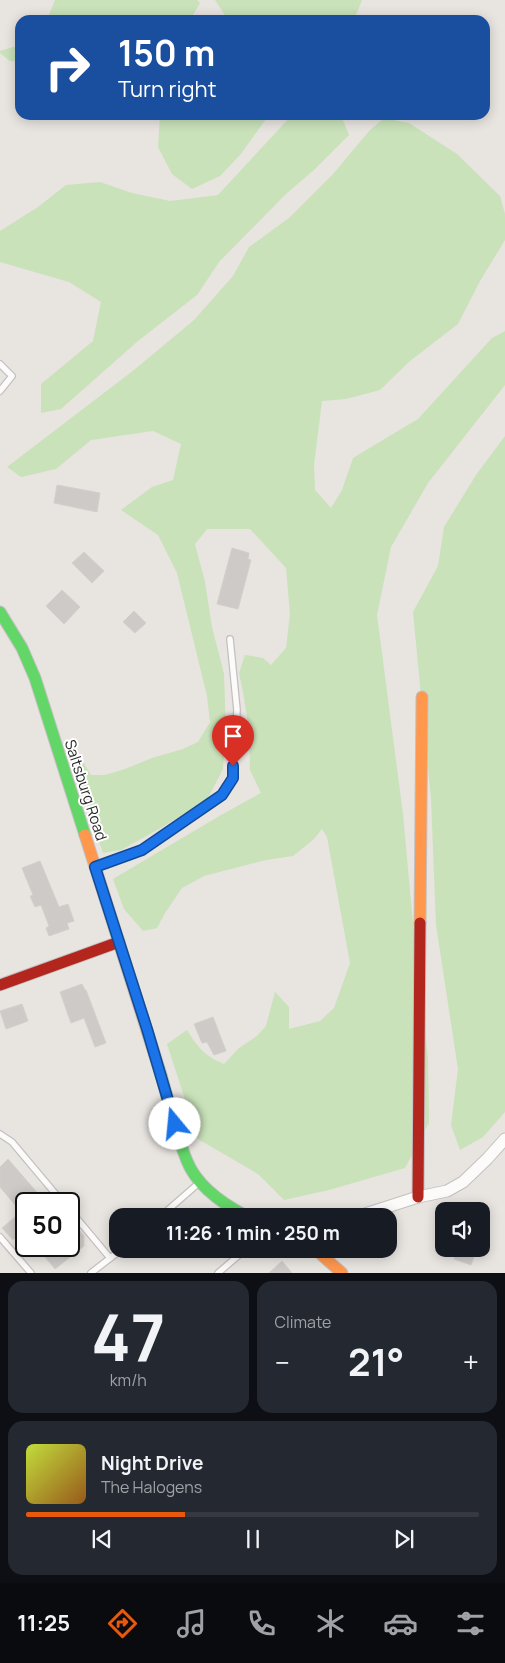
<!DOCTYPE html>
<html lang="en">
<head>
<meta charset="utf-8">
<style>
	:root { --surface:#171b24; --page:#242831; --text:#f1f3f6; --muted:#9ea1a6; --line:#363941; --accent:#ea580c }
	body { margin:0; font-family:Manrope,sans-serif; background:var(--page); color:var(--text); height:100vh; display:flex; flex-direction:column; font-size:19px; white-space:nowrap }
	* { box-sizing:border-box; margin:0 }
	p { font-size:16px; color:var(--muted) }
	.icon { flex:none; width:28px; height:28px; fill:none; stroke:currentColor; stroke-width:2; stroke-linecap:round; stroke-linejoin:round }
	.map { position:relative; height:1273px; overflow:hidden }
	.sheet { display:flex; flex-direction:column; gap:8px; padding:8px; background:#0d0f14; flex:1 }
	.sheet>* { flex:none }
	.guide { position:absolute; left:15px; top:15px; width:475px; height:105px; border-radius:15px; box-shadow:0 2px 12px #0003; background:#1a4fa0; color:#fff; overflow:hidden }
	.tools { position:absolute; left:435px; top:1202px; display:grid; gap:10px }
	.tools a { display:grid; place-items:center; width:55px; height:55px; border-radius:10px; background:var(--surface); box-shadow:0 2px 12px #0003; font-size:25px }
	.speed { position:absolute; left:15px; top:1192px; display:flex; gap:10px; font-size:25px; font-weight:700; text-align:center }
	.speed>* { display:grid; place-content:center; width:65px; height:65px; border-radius:50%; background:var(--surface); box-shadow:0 2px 12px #0003; line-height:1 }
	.speed .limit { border:2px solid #111; border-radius:8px; background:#fff; color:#111 }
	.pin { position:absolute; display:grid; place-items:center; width:42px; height:42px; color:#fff; margin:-51px -21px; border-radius:50% 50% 50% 0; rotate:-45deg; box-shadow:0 0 5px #0007 }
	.pin .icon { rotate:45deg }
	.me { position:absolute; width:55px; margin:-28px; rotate:343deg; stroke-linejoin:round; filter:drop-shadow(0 0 4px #0008) }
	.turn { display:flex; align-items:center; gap:18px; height:105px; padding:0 20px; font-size:22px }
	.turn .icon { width:65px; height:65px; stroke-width:2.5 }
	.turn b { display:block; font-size:35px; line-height:42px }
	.big { font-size:38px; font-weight:700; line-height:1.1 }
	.sheet .card { flex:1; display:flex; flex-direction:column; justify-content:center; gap:8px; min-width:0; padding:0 18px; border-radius:15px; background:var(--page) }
	.sheet .dial { align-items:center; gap:0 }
	.dial b { font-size:65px; line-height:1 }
	.song { display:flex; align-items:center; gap:15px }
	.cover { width:60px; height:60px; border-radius:8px; background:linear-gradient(135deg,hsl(70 70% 55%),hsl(30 70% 35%)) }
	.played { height:5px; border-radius:2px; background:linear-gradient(90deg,var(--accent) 35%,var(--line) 35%) }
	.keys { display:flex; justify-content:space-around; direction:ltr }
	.heat { display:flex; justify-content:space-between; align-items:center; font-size:28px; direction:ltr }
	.sheet .tiles { flex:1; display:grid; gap:8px; grid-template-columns:1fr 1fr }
	.card:last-child { grid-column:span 2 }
	.trip { position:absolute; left:109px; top:1208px; width:288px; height:50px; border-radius:15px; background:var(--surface); box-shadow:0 2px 12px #0003; font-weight:700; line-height:50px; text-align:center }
	.dock { display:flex; height:80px; justify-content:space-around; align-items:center; background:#090b0e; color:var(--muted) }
	.dock .icon { width:35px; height:35px }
	.dock .active { color:var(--accent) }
	.dock b { font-size:22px; color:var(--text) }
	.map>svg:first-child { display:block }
</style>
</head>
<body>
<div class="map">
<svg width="505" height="1273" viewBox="0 0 505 1273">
	<rect width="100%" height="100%" fill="#e8e4e0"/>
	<g fill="#c9e2ba">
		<path d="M55,0H197L200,3L190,20H47Z"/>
		<path d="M215,0H362L354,20H233L226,17Z"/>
		<path d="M20,45V62L10,61L0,53V51Z"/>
		<path d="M160,115H269L240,155L220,176L192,189L172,174L158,147Z"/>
		<path d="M292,115H341L349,135L315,169L286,194L219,262L197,295L138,341L61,409L41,413V384L93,341L101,302L69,282L0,262V231L38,207L66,185L100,182L132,193L170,201L218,195Z"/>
		<path d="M384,118L409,123L457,154L500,196L505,214V240L480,281L458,324L410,361L380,390L346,399L322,401L314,465L315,490L331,508L342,490L353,458L418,419L492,338L505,331V385L428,483L391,547L377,615L403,814L414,935L428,1058L429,1123L405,1168L329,1190L284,1200L258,1174L198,1139L167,1044L187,1030C198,1048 205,1056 224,1064L239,1048L257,1036L266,1026L275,992L289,1007V1029L320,1021L334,1008L350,963L327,837L322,829L314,839L293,856L266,860L204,876L182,888L165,913L157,928L143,931L124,909L113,879L221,815L261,793L250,770L249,730L243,692L239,673L245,655L263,658L271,665L286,648L290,614L286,568L250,529H207L195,544L205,582L212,627L224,674L226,732L223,769L207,800L159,829L121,850L103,853L68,751L75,749L91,775H105L125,769L152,758L183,749L198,742L210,722L207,696L177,573L158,535L121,510L152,487L173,480L181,444L153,431L91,440L56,469L21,477L7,467L134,370L194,320L233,276L249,247L289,218L333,174L370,130Z"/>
		<path d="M505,436V1112L483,1137L460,1150L451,1125L458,1069L436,925L431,799L413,612L438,566L444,527L476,475Z"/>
	</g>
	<g fill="#cdcac7" stroke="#d3d0cc">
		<path d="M57,485L100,493L97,512L54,503Z"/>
		<path d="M232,548L249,553L248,559L251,560L238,609L217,604Z"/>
		<path d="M84,552L104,571L92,583L72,563Z"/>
		<path d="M62,590L80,607L64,624L46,606Z"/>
		<path d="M134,611L146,623L135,633L123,622Z"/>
		<path d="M40,861L59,907L68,904L74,921L67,923L69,929L49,936L46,928L49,926L41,905L35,907L30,896L33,895L22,868Z"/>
		<path d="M82,984L85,990H86L106,1043L95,1047L84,1018L71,1023L60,992Z"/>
		<path d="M22,1004L28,1021L6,1029L0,1011Z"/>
		<path d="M213,1017L226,1051L214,1055L207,1042L202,1043L194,1024Z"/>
		<path d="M8,1159L47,1204H26V1228L13,1240L2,1228L21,1212L0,1187V1167Z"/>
		<path d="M69,1219L84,1236V1246L55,1269L36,1246H69Z"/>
		<path d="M457,1249H477L471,1265L454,1259Z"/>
		<path d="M282,1261L292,1273H269Z"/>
	</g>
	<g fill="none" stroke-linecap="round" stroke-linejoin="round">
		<g stroke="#c2c0c1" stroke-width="8">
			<g id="lane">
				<path d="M0,364L12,376L0,391"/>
				<path d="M97,866L142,850L222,795L233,778L237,710L230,639"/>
				<path d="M0,1134L12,1142L64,1204"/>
				<path d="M69,1209L110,1258"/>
				<path d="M161,1216L200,1182"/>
				<path d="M0,1237L31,1273"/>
				<path d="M91,1273L122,1249"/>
				<path d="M218,1273L246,1249"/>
			</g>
		</g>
		<g stroke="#c2c0c1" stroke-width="13">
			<path id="street" d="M359,1216L418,1197L447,1191L463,1182L487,1159L505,1139"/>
		</g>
		<g stroke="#c2c0c1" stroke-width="13">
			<g id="fast">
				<path d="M0,612L22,648L35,678L85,835"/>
				<path d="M161,1075C169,1102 176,1135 187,1161C197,1186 223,1204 246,1216"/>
			</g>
		</g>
		<g stroke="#c2c0c1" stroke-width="13">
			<g id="slow">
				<path d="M85,835L161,1075"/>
				<path d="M420,923L422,697"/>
				<path d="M315,1249L342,1273"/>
			</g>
		</g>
		<g stroke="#c2c0c1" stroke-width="13">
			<g id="jam">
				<path d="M0,985L119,942"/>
				<path d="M418,1197L420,923"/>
			</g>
		</g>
		<use href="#lane" stroke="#fcfbfa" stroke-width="5.5"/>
		<use href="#street" stroke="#fcfbfa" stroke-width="11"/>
		<use href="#fast" stroke="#63d668" stroke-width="11"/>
		<use href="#slow" stroke="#ff974d" stroke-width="11"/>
		<use href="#jam" stroke="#b3261e" stroke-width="11"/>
	</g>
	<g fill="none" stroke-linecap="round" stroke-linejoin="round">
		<g stroke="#114b97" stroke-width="12">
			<path id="route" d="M175,1124L147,1029L95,867L142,850L222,795L233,778V766"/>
		</g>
		<use href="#route" stroke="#1a73e8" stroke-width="9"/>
	</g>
	<g text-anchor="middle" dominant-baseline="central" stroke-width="4" stroke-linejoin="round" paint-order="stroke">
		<g font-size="15" fill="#2a2a2a" stroke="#fff">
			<text transform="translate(86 790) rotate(72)">Saltsburg Road</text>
		</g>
	</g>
</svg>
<div class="tools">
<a><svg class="icon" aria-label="sound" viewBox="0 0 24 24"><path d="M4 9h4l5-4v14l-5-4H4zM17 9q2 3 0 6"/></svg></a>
</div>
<div class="speed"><div class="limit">50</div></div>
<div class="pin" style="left:233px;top:766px;background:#d93025"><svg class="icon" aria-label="arrive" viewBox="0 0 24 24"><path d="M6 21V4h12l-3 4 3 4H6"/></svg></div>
<svg class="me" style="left:175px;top:1124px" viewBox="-20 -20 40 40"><circle r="19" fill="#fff"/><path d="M0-13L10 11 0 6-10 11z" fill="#1a73e8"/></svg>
<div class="trip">11:26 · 1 min · 250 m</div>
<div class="guide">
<div class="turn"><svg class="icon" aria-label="right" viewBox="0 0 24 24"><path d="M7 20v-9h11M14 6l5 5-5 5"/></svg><div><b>150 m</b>Turn right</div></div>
</div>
</div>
<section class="sheet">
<div class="tiles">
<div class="card dial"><b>47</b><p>km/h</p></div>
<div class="card"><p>Climate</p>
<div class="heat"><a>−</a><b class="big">21°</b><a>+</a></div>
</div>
<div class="card">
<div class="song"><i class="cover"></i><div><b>Night Drive</b><p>The Halogens</p></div></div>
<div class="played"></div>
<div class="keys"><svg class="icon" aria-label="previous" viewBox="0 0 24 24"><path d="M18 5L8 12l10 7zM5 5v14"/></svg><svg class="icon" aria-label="pause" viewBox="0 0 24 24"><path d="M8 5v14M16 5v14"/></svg><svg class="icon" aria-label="next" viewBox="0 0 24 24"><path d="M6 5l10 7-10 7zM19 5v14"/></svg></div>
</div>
</div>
</section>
<nav class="dock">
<b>11:25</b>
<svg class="icon active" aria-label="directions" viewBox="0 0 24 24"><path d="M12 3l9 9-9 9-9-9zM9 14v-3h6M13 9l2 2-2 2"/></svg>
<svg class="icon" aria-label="music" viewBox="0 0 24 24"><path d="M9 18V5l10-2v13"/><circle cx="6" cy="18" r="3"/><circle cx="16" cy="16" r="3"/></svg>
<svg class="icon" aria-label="phone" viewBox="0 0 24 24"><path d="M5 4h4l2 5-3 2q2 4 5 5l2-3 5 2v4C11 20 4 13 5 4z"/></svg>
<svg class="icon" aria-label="climate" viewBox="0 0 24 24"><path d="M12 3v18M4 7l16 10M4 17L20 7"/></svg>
<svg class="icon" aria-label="car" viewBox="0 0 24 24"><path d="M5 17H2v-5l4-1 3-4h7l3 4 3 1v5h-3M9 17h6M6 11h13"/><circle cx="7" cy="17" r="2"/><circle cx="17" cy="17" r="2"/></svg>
<svg class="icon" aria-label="filters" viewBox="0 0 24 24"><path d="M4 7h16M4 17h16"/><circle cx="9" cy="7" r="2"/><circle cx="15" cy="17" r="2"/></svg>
</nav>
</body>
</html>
